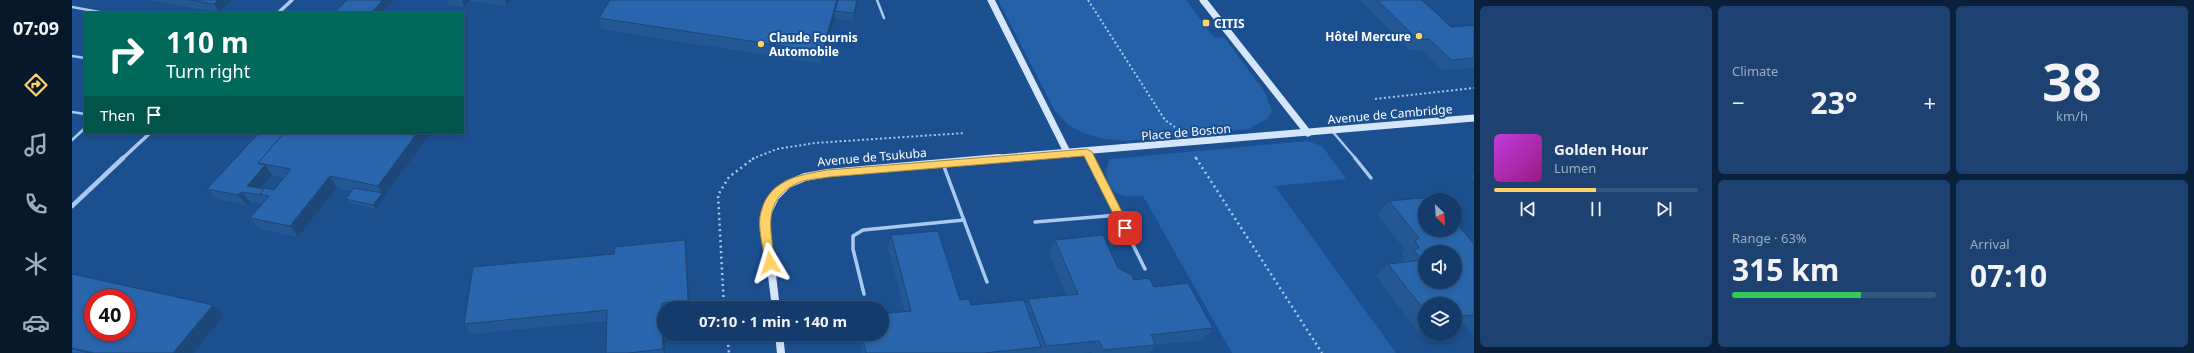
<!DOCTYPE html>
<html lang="en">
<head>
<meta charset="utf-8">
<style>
	:root { --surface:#143b6b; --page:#1d4271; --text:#f1f3f6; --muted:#9dadc1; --line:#33557e; --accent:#ffd166 }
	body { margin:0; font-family:"Noto Sans",sans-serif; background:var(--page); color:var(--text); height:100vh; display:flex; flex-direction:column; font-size:15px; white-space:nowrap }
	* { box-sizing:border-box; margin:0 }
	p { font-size:13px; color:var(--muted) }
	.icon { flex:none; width:22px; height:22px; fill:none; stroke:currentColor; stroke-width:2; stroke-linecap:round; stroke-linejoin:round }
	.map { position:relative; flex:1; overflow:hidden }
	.sheet { display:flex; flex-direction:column; gap:6px; padding:6px; background:#0b203b; width:720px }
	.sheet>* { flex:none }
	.banner { position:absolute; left:12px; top:12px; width:380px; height:122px; border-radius:0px; box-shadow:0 2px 6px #0003,0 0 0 1px var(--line); background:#00695c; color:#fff; overflow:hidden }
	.needle { width:26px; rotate:155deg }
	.controls { position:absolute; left:1346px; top:193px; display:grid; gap:8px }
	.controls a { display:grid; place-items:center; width:44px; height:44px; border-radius:50%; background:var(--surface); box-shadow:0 2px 6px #0003,0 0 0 1px var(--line); font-size:20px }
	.speed { position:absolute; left:12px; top:289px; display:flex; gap:8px; font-size:20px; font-weight:700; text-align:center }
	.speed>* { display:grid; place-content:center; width:52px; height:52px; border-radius:50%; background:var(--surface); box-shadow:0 2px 6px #0003,0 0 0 1px var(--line); line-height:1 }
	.speed .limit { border:6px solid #d22; background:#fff; color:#111 }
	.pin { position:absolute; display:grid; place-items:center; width:34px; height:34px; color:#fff; margin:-17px; border-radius:8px; box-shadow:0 2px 6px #0006 }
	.me { position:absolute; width:44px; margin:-22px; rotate:353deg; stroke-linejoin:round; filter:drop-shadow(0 0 3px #0008) }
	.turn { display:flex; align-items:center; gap:14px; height:84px; padding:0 16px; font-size:18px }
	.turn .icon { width:52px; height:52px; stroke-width:2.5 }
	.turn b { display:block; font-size:28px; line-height:34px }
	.then { display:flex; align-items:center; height:38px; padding:0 16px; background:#0003; gap:8px; font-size:15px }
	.big { font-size:30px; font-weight:700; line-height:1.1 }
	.sheet .widget { flex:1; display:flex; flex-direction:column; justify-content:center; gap:6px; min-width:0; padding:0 14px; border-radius:6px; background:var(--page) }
	.sheet .dial { align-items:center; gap:0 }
	.dial b { font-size:52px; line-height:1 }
	.song { display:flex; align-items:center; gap:12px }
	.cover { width:48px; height:48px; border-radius:6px; background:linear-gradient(135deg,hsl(290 70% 55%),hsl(310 70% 35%)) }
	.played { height:4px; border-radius:2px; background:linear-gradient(90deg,var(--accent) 50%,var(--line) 50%) }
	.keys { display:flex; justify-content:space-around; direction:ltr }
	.heat { display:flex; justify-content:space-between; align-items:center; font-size:22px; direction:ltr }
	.charge { height:6px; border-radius:3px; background:linear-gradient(90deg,#34c759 63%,var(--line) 0) }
	.sheet .tiles { flex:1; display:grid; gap:6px; grid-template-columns:repeat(3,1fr) }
	.widget:first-child { grid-row:span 2 }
	.trip { position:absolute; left:585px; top:301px; width:232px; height:40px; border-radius:20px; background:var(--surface); box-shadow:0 2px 6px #0003,0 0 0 1px var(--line); font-weight:700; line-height:40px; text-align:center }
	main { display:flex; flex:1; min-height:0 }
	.tabs { display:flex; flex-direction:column; width:72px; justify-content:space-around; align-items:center; background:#08182b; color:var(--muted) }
	.tabs .icon { width:28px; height:28px }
	.tabs .selected { color:var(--accent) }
	.tabs b { font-size:18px; color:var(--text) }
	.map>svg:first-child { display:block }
</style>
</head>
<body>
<main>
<nav class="tabs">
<b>07:09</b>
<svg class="icon selected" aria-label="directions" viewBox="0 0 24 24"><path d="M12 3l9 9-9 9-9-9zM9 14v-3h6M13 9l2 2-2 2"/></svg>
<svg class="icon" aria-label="music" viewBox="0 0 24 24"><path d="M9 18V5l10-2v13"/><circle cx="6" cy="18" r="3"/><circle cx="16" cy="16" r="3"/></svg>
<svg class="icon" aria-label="phone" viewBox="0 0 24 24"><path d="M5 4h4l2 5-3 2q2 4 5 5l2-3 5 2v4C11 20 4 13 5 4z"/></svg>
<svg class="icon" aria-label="climate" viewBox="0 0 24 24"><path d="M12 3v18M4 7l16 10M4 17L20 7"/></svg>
<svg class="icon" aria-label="car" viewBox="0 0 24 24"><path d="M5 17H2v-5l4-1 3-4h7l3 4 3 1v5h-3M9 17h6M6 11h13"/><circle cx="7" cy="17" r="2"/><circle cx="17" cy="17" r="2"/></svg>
</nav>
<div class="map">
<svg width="1402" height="353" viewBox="0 0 1402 353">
	<rect width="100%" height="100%" fill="#1b4f8f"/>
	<g fill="#2461a8">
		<path d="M926,0H1114L1142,38L1152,37L1192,91L1200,111L1195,119L1176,129L1051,141L1027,138L1012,133L996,125L983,111Z"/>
		<path d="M1235,141L1250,146L1274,179L1203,186L1324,353H1160L1071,196C1064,196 1054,197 1048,195C1034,188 1030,171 1039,159Z"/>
	</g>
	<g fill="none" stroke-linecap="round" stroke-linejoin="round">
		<g stroke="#a9c9ee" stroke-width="2" stroke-dasharray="2 2.5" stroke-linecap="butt">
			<path d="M1016,0L1093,120L1103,127"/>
			<path d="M1303,99L1402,88"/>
			<path d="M1123,157L1125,159"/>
			<path d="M680,159L705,149L743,143L893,133"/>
		</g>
		<g stroke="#a9c9ee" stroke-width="2.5" stroke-dasharray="2 3.5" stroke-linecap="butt">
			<path d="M1124,158L1250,353"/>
			<path d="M652,308L646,195L657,177L682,158"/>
			<path d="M655,334L657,353"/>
		</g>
		<g stroke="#a9c9ee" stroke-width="2.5">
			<path d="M805,0L812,18"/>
			<path d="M0,7L33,13"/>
			<path d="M0,56L13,58"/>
			<path d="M0,112L13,114"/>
			<path d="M1260,131L1284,159"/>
			<path d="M0,140L13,128"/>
			<path d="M1015,152L1019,159"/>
		</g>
		<g stroke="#a9c9ee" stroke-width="3.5">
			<path d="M1018,158L1073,269"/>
			<path d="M1283,158L1299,178"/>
			<path d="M871,164L915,282"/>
			<path d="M963,222L1046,215"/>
			<path d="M792,294L781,249V236L791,230L892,220"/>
		</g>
		<g stroke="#a9c9ee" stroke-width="3.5">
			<path d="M206,13L220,0"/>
			<path d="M50,159L78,133"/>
		</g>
		<path stroke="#a9c9ee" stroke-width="4.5" d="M0,206L51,158"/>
		<g stroke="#d6e6fa" stroke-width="7">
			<path d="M919,0L996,154"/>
			<path d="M1131,0L1236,133"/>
			<path d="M915,159L1402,118"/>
		</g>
		<g stroke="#d6e6fa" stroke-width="8">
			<path d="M704,308L693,218L703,197L716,184L733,177L756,173L927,158"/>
			<path d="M707,334L709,353"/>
		</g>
	</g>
	<g fill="#245895" fill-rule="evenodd">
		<path d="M74,0H160L147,12Z"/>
		<path d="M375,0H439L435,6L398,1L392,7L377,5Z"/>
		<path d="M787,0L781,21L763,18L749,64L529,29L527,18Z"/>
		<path d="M1287,0H1350L1379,27L1402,25V68L1370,70L1349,50H1338Z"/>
		<path d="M187,133H359L304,209L276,203L274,199L280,191L265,188L226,237L187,229L178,218L190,204L178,202L175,205L144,199L135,189ZM200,175L212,178L202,190L189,189Z"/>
		<path d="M1402,173V181L1398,177Z"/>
		<path d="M1317,201L1402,244V337L1394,326L1383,328V304H1353V331H1345L1304,276L1316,264L1328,262L1332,258L1330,253L1333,250L1305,214Z"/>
		<path d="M819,235L888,300L899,305H954L956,299L995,296L977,252L983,240L1046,268L1062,280L1082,287L1141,328L1131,340L1084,345L1078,353H1020L1019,352L1012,353H790L786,334H810L833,312L816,248Z"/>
		<path d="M614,252L618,308H592V334H593V353H534L535,321L399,334L392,324Z"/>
		<path d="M0,274L152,315L122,353H0Z"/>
	</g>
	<g fill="#1d4779">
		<path d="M146,0H160L147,12L142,4Z"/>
		<path d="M311,0H322L310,13H299Z"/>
		<path d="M390,0H398V1L392,7Z"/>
		<path d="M433,0H439L435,6Z"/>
		<path d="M765,0H768L763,11V18L749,64L750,52Z"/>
		<path d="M785,0H787L781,21L782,13Z"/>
		<path d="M345,133H359L312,197L306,186Z"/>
		<path d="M193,165L200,175L184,194L175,186Z"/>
		<path d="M258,176L265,188L226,237L218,226Z"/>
		<path d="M170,192L178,202L175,205L166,195Z"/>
		<path d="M310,193L312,197L304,209L301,205Z"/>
		<path d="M613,240L614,252L618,308L616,300Z"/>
		<path d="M590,303L592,312V334H593V353H592L591,349Z"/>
		<path d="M141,305L152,315L122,353H101Z"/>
	</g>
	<g fill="#2a66ad" stroke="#1d4779" fill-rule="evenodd">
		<path d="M118,0H146L142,4Z"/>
		<path d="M275,0H311L299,13H262Z"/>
		<path d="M538,0H765L750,52L527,18Z"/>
		<path d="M766,0H785L782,13L763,11Z"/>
		<path d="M1305,0H1350L1379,27L1402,25V58L1379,60L1357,39L1346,40Z"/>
		<path d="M187,133H212L186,163L187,164L193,165L175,186L192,189L188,194L189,195L170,192L166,195L135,189Z"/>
		<path d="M212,133H345L306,186L258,176L218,226L178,218L197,196L188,194L193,188L202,190L219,169L186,163Z"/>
		<path d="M282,188L310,193L301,205L274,199Z"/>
		<path d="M1361,197L1364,200H1353V230H1383V222L1402,244V315L1383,317V304H1353V311L1316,264L1350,260L1341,250L1347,248L1343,241L1347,238L1317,201ZM1353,252H1383V282H1353Z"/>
		<path d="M866,231L888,300L897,299L899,305L952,300L969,347L912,353H794L790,334H810V314L839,311L819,235Z"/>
		<path d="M1031,235L1046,268L1060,275L1062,280L1077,278L1082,287L1116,283L1141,328L1079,335L1084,345L1031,350L1027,341L974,346L956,299L1006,294L983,240Z"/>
		<path d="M613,240L616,300L590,303L591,349L556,353H534L535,310L392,324L401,267L542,254L543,247Z"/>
		<path d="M0,274L141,305L101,353H22L0,348ZM21,298H55V332H21Z"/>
		<path d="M0,349L18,353H0Z"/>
	</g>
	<path fill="#ffd166" stroke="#a68842" d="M1015,149L1020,152L1058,228L1057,231H1050L1012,156L756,177C746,179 734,179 726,183C689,199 699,231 703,263L698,267L693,263C692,249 686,231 688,217C694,180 726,175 756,170Z"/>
	<g fill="#ffd166" stroke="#1b4f8f" stroke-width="1.5">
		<rect x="1130" y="19" width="8" height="8" rx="2"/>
		<circle cx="1347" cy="36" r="4"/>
		<circle cx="689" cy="44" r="4"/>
	</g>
	<g text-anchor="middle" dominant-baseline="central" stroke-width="4" stroke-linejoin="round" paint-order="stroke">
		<g font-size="12" font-weight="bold" fill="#fff" stroke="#1b4f8f" text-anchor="start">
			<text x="1142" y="23">CITIS</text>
			<text x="1339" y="36" text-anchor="end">Hôtel Mercure</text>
			<text x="697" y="37">Claude Fournis<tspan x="697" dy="14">Automobile</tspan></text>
		</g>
		<g font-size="12" fill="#fff" stroke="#1b4f8f">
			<text transform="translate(1318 114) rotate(-5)">Avenue de Cambridge</text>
			<text transform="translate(1114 132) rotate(-5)">Place de Boston</text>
			<text transform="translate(800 157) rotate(-5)">Avenue de Tsukuba</text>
		</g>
	</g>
</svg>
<div class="controls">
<a><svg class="needle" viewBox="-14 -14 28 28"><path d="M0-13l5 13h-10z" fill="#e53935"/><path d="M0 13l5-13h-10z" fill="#9dadc1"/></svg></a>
<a><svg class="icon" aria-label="sound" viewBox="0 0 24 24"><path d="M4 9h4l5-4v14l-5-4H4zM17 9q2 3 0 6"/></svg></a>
<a><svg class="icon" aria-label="layers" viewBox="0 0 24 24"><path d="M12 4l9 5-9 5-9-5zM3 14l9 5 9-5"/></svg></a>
</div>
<div class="speed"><div class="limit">40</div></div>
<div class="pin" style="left:1053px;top:228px;background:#d93025"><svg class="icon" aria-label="arrive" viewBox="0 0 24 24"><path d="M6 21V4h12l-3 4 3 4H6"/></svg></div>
<svg class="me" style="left:698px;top:263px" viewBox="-20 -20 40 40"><path d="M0-17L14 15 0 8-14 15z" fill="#ffd166" stroke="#fff" stroke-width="4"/></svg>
<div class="trip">07:10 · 1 min · 140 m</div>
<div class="banner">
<div class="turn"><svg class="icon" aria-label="right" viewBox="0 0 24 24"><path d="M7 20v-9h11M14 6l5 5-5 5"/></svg><div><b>110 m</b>Turn right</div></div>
<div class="then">Then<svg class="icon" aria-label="arrive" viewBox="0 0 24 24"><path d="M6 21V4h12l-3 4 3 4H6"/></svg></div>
</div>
</div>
<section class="sheet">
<div class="tiles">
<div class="widget">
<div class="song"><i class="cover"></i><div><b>Golden Hour</b><p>Lumen</p></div></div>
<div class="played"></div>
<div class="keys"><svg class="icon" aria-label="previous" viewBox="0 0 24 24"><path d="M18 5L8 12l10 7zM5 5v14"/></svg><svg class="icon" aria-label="pause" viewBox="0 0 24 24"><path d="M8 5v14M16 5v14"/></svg><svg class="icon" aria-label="next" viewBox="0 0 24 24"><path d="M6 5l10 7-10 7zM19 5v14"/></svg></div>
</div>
<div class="widget"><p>Climate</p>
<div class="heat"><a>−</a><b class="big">23°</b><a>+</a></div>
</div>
<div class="widget dial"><b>38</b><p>km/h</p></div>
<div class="widget"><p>Range · 63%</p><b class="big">315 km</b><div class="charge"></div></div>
<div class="widget"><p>Arrival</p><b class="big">07:10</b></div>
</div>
</section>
</main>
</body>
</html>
